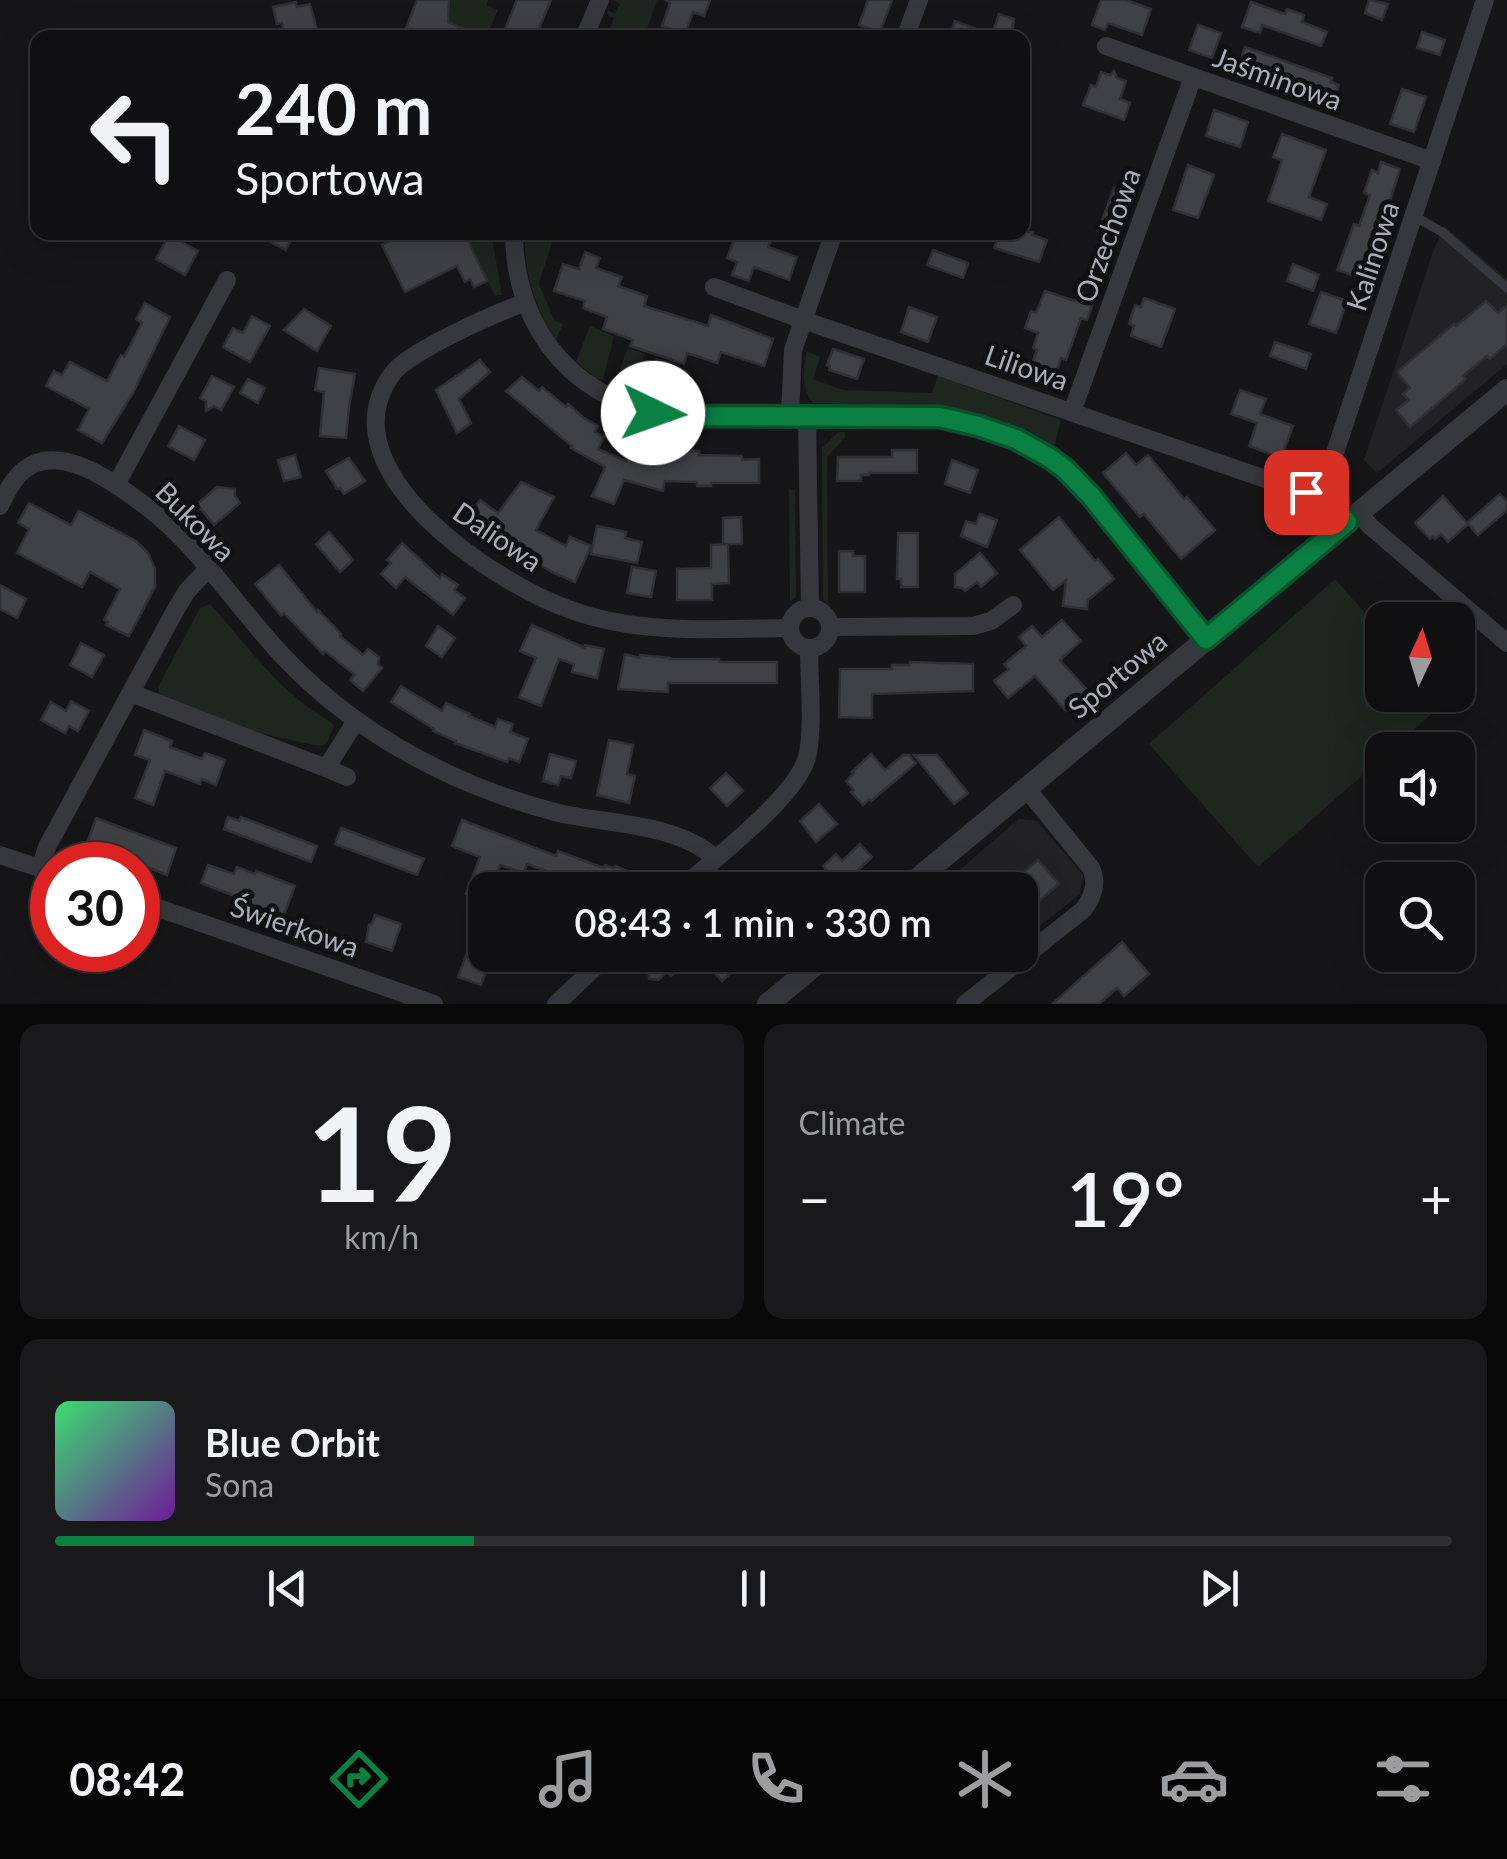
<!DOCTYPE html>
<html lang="en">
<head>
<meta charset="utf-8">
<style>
	:root { --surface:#101012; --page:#19191b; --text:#f1f3f6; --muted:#9c9d9f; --line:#303032; --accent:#0b8043 }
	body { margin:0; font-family:Lato,sans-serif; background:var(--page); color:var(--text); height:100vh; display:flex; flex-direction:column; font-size:38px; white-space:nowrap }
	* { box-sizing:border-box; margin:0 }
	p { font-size:32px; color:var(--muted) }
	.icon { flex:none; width:55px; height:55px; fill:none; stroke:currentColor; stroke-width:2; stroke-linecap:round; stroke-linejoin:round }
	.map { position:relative; height:1004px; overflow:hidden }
	.drawer { display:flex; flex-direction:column; gap:20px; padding:20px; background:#09090a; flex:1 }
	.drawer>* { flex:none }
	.hud { position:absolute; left:30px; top:30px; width:1000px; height:210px; border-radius:20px; box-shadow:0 10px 40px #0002,0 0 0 2px var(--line); background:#101012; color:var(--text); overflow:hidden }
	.needle { width:65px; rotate:4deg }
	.tools { position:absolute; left:1365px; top:602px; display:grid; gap:20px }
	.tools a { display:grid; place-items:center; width:110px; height:110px; border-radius:20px; background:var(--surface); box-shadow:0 10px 40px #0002,0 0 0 2px var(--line); font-size:50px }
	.speed { position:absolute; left:30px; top:842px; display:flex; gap:20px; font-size:50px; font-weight:700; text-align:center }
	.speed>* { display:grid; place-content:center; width:130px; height:130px; border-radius:50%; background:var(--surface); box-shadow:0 10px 40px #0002,0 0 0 2px var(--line); line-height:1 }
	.speed .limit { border:15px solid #d22; background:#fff; color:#111 }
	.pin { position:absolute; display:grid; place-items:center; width:85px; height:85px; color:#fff; margin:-42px; border-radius:20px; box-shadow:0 5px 15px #0006 }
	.me { position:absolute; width:110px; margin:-55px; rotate:93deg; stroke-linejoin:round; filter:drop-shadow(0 0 8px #0008) }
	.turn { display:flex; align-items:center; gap:35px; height:210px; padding:0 40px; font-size:45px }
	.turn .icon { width:130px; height:130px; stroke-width:2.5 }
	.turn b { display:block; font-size:70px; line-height:85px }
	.big { font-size:75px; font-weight:600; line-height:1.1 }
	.drawer .tile { flex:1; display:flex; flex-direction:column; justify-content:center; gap:15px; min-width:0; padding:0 35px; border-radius:20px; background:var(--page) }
	.drawer .dial { align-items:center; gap:0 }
	.dial b { font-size:130px; line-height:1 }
	.song { display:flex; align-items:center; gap:30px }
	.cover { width:120px; height:120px; border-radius:15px; background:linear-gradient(135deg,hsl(140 70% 55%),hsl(280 70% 35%)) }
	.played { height:10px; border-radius:5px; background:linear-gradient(90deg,var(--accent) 30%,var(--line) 30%) }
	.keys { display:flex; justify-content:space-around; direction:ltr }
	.heat { display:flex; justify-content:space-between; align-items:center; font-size:55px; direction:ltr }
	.drawer .tiles { flex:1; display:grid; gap:20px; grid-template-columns:1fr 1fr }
	.tile:last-child { grid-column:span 2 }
	.trip { position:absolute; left:468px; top:872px; width:570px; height:100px; border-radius:20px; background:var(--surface); box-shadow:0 10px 40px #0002,0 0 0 2px var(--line); font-weight:600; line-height:100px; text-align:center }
	.tabs { display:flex; height:160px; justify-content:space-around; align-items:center; background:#060607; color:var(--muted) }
	.tabs .icon { width:70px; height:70px }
	.tabs .current { color:var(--accent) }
	.tabs b { font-size:45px; color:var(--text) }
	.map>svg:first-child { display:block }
</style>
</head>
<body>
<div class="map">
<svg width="1507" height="1004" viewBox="0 0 1507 1004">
	<rect width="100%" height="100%" fill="#161618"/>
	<g fill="#222225">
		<path d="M1444,226L1507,279V364L1377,473L1364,460L1433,252Z"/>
		<path d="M1019,819L1037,821L1083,875L1080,894L1020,942V890H946L942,885Z"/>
	</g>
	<g fill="#1e261f">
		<path d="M449,0H488L487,5L498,10L487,35L473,28L471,31L464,29L460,37L439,32Z"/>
		<path d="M614,0H657L644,37H626L609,31L614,18L607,15L608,10L615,14L620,4Z"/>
		<path d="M465,234H477L493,243L502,295L495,296Z"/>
		<path d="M528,240L552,242L539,284L554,320L563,324L556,339C536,310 526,279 525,243Z"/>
		<path d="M590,326L614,336L603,379H597L576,362Z"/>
		<path d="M628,348L645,354L629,395L612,389Z"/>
		<path d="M807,351L820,357L813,379L843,390L932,393L938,376L1061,420L1054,447C978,403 926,407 842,408L841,404L813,403C801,388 802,369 807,351Z"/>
		<path d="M656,357L674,364L658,402L643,400L642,391Z"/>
		<path d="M684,368L690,371L691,378L697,385L692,402L687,407L673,405L671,402Z"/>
		<path d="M838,432H845V438L827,457L828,604L823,599L822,448Z"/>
		<path d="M789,490H795L796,597L790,602Z"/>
		<path d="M1335,579L1382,632V695H1438L1445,702L1391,750H1382V758L1258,867L1149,744Z"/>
		<path d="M210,604C252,650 275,689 331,722L334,726L327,743L323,746L313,745L260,733L160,695L158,687L200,608Z"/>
	</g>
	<g fill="#404145" stroke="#303034" stroke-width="2.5">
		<path d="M417,0H449L448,22L485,38H402Z"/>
		<path d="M517,0H551L535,38H501Z"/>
		<path d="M666,0H710L704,16L693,12L685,34L662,26L670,3Z"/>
		<path d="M868,0H892L880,32L859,25Z"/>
		<path d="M1101,0H1126L1151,9L1142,35L1108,23L1105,30L1092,25Z"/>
		<path d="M1369,0L1388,4L1382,20L1365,13Z"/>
		<path d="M296,2L297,7L310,4L319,38H285L282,23L277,24L273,7Z"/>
		<path d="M1251,2L1285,14L1287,9L1304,15L1302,22L1327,32L1321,46L1262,25L1260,33L1242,27Z"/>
		<path d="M999,14L1014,19L1011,38H949L955,21L992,35Z"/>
		<path d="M1198,25L1221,33L1212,58L1189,50Z"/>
		<path d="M1422,32L1445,40L1440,55L1417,48Z"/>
		<path d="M1245,47L1332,78L1331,82L1339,85L1333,103L1238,68Z"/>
		<path d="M1114,71L1117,78L1126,81L1120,99L1130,103L1124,120L1083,105L1091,85L1096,87L1101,72L1110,75Z"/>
		<path d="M1402,89L1426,97L1414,132L1390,124Z"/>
		<path d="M1214,110L1248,122L1240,147L1206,136Z"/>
		<path d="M1282,134L1326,150L1309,197L1327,204L1321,220L1268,201L1282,160L1273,157Z"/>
		<path d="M1381,162L1400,169L1368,270L1358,267L1355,276L1337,270L1354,224L1359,226L1370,195L1364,193L1372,170L1378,173Z"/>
		<path d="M1188,165L1214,175L1198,218L1173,210Z"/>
		<path d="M1114,188L1130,193L1115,237L1098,231Z"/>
		<path d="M251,232H295L286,250Z"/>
		<path d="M737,232H750L771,240L768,247L797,257L789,280L754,267L749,281L732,275L737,262L727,258Z"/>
		<path d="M1000,232H1033L1032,235L1047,240L1039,262L994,248Z"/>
		<path d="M465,234L487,281L474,287L470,279L465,282L457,266L405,292L382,245L399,236Z"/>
		<path d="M169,235L198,251L185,275L156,259Z"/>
		<path d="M933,250L968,263L963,278L927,265Z"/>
		<path d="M585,252L600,258L596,268L622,277L618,286L647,296L644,306L708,326L711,315L773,339L764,366L721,352L717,363L687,353L684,364L630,346L633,340L603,329L607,317L583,308L585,301L554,291L563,264L579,269Z"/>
		<path d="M1293,264L1319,275L1313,291L1287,281Z"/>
		<path d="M1045,291L1075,301L1076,297L1093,303L1087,320L1081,318L1066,360L1061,358L1052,385L1027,377L1037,350L1033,348L1038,333L1025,328L1031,311L1036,313Z"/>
		<path d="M1321,292L1347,301L1336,333L1309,324Z"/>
		<path d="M1144,298L1175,309L1161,347L1131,336L1134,326L1129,324L1135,305L1141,307Z"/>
		<path d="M1486,301L1498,313L1507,305V344L1490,359L1487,356L1463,376L1466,379L1410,427L1396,410L1409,400L1403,394L1410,388L1397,372L1454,324L1456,326Z"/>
		<path d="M145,303L170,317L133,393L102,443L78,430L89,409L46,386L54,371L62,375L70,362L107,381L121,355L124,357L142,323L136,319Z"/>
		<path d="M909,307L937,317L928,342L901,332Z"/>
		<path d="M304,309L331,326L317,351L284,330Z"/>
		<path d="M252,316L270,326L250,362L223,347L233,328L243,333Z"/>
		<path d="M1275,342L1311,354L1306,369L1270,356Z"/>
		<path d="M833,349L864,359L857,379L829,370L830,366L827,365Z"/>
		<path d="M480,360L490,372L459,399L471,423L457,433L436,390Z"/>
		<path d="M319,368L355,374L349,407L346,438L320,436L324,392L315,390Z"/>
		<path d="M212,376L234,387L221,410L214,406L206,411V401L200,398Z"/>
		<path d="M522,377L539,391L542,387L566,407L568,404L584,418L598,426L595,432L604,437L598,449L626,461L630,444L682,456V451H699V455L742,456V460L759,459V483H711V486H697V482L664,481L663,491L624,480L614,504L592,496L605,467L571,448L572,446L506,391Z"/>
		<path d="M248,379L265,388L258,403L240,393Z"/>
		<path d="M1240,390L1266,399L1260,414L1293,426L1281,458L1249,446L1257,423L1231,414Z"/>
		<path d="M179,426L205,440L194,460L168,446Z"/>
		<path d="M892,450H917V473H869V475H861V481H837L838,457H892Z"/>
		<path d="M1126,453L1136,465L1148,455L1184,499L1187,497L1215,530L1181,559L1144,514L1140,517L1103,473Z"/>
		<path d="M295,455L301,477L284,481L278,460Z"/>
		<path d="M349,458L365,481L344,494L340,488L337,489L326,471Z"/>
		<path d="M952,460L978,470L970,493L945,484Z"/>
		<path d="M521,482L554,497L536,530L566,546L570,537L591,546L575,582L554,573L500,542L498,544L489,540L476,531L479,527L467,518L480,500L498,513Z"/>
		<path d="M217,487L235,489V496L240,503L214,525L197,504Z"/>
		<path d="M1500,494L1507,502V510L1478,535L1468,524L1448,542L1441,534L1435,539L1433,536L1430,539L1415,523L1443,496L1467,523Z"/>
		<path d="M29,503L71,525L79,511L136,541L148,553L155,569V587L129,636L106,625L108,622L104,620L120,589L90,572L82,587L17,553L29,529L18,523Z"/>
		<path d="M980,514L997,520L987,547L961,536L966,521L976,524Z"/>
		<path d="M741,517L742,544H723V518Z"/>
		<path d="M1059,517L1095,561L1098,559L1114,579L1088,600L1087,609L1063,606L1066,580L1053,590L1020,550Z"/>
		<path d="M597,526L626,532L625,538L642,542L637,563L591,554Z"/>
		<path d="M329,532L353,560L340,572L316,544Z"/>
		<path d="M898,533H918V587H901V579H897Z"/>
		<path d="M402,543L440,578L442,574L458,585L454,590L465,598L453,615L405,577L396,588L381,574L391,563L387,560Z"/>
		<path d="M728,544L729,583L712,584V600H677V569L711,568V545Z"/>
		<path d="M839,551H853V556H865V592H839Z"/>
		<path d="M980,553L997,573L981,587L977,582L965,591L962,588L955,587V574Z"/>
		<path d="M279,565L317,612L318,610L341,634L340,636L363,655L368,649L379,657L378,664L382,668L363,691L350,680L355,675L325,651L323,654L284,613L281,616L255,584Z"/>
		<path d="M632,567L656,571L651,597L627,593Z"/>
		<path d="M0,585L26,599L17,618L0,609Z"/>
		<path d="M1062,620L1081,641L1060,660L1089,692L1066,711L1035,676L1008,698L994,681L1009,669L1004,664L1026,646L1019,637L1032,626L1042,637Z"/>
		<path d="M532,625L585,648V645L604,649L597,678L572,672L574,664L559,659L541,706L519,697L536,658L520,651Z"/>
		<path d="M438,626L455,638L442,657L426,646Z"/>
		<path d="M81,643L104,655L92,677L70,665Z"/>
		<path d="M625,654L639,658L640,655L670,658V659H719V662H777V683H668V692L618,689Z"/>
		<path d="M910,662L973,664V691L872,694V718L839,717L840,669H892V665H910Z"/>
		<path d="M401,686L442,711L446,703L470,714L469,716L495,727L498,719L513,724L510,732L528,739L519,762L509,758L507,762L455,743L456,741L433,731L434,729L391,702Z"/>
		<path d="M71,701L89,711L78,731L69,726L65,733L41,720L51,702L66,711Z"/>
		<path d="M144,730L172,741L170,747L202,759L205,753L225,760L216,785L202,779L200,784L165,771L153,805L135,798L150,760L135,755Z"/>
		<path d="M609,740L633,745L627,774L635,776L629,803L597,795Z"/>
		<path d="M550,754L576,761L571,778L561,776L558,785L543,781Z"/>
		<path d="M871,754L885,770L903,755H909L916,763L871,801L869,799L863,805L851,792L854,790L846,781L854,773L852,772Z"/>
		<path d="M914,755H937L968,793L954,804Z"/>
		<path d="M726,773L743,791L727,806L710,788Z"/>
		<path d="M819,804L837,824L816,842L800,821Z"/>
		<path d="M228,817L239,821L241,817L317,846L311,862L224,829Z"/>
		<path d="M96,818L176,848L167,875L87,843Z"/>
		<path d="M462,820L556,856L558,851L604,868L605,865L614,868L615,866L633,873L627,890H601L527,864L524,873L500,865L491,890H485V901L466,894L480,857L452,846Z"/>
		<path d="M341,828L424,859L417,875L335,844Z"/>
		<path d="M860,844L872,857L841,886L823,866L836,854L842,861Z"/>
		<path d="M1038,860L1059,884L1020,917V890H1002Z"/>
		<path d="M208,865L234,874L237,867L255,874L256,871L295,886L282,920L243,906L245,900L201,883Z"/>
		<path d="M375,915L401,924L392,951L366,942L369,925L372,924Z"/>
		<path d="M1122,942L1149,974L1124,996L1117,988L1099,1004H1052Z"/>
		<path d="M469,948L492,956L481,985L458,977Z"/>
		<path d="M512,955H555L549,970L512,957Z"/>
		<path d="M653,955H695L671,976L667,972L658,980L649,979V974L642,965Z"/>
		<path d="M698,955H751L722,981Z"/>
	</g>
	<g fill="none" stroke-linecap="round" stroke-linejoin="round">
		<path stroke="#37383d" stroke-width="9" d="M1414,216L1442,232L1507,288"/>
		<g stroke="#37383d" stroke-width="18">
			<path d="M584,38L600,0"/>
			<path d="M905,38L919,0"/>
			<path d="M1106,46L1432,161"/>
			<path d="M514,232C514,333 580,408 680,415L940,417L978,425L1017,439L1050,458L1065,469L1091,496L1205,639"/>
			<path d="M227,280L116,485C134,497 150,508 165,522C208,561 241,611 281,654C335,712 403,756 476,786C504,797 533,807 563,814C611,824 677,824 715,858"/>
			<path d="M714,287L803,320L1289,487L1324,494"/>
			<path d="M525,303C497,312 408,352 392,374C322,471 496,584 571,610C640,635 717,629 789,628"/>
			<path d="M1072,412L1193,77"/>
			<path d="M790,416L793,350L834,232"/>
			<path d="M807,416L810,608"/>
			<path d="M0,506C5,496 9,486 16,478C44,444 87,466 116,485"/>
			<path d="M1359,513L1370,526L1507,643"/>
			<path d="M1347,522L1324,494V486L1485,0"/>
			<circle cx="810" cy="628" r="20"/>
			<path d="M830,627L973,626L991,621L1013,605"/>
			<path d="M131,693L326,768L356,721"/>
			<path d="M326,768L347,777"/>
			<path d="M0,855L52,872"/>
			<path d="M40,868L47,847L176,609L187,591L208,569"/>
			<path d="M680,890C712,860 797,797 807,757C814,730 809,679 809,649"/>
			<path d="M138,901L434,1004"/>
			<path d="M556,1004L608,955"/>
			<path d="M965,1004L1084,909C1093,896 1098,883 1091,868L1026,788"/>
		</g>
		<g stroke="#37383d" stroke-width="22">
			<path d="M904,890L1507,390"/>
			<path d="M768,1004L827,955"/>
		</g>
	</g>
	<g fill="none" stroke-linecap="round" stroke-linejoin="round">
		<g stroke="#07532c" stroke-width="25">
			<path id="route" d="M653,413L694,416L940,417L978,426L1016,439L1050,458L1065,469L1091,496L1206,639L1347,522L1324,494L1306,492"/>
		</g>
		<use href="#route" stroke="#0b8043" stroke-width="18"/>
	</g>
	<g text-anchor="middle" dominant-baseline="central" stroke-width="10" stroke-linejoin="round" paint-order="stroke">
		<g font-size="28" fill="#a8adb8" stroke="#111113">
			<text transform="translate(1278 78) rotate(20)">Jaśminowa</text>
			<text transform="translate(1107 235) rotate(-70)">Orzechowa</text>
			<text transform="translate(1372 256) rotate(-72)">Kalinowa</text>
			<text transform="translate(1027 367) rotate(19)">Liliowa</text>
			<text transform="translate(196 521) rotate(45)">Bukowa</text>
			<text transform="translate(498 536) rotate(34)">Daliowa</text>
			<text transform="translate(1117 674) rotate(-40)">Sportowa</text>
			<text transform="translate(295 926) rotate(19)">Świerkowa</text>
		</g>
	</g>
</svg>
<div class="tools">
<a><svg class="needle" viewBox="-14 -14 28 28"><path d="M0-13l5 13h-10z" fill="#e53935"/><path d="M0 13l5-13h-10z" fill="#9c9d9f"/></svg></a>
<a><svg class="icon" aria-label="sound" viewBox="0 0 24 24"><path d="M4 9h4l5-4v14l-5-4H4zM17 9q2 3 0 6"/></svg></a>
<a><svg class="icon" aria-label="search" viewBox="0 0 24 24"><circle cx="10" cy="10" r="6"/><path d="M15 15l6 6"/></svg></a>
</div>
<div class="speed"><div class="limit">30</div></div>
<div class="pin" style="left:1306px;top:492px;background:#d93025"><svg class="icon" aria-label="arrive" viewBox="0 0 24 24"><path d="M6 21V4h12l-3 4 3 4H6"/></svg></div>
<svg class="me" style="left:653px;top:413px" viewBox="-20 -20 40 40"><circle r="19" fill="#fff"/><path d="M0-13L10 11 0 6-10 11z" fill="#0b8043"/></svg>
<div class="trip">08:43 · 1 min · 330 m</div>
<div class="hud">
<div class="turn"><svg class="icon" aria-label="left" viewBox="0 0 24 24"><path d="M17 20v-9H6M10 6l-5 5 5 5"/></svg><div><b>240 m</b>Sportowa</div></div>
</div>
</div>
<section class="drawer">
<div class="tiles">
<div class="tile dial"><b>19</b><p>km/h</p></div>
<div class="tile"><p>Climate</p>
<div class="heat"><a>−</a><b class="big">19°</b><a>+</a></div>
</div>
<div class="tile">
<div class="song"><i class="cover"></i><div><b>Blue Orbit</b><p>Sona</p></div></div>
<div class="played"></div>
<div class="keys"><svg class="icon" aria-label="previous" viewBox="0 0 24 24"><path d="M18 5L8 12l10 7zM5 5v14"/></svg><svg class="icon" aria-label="pause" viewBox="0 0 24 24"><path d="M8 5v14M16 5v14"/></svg><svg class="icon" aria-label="next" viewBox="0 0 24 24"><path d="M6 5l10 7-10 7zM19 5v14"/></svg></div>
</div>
</div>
</section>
<nav class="tabs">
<b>08:42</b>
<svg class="icon current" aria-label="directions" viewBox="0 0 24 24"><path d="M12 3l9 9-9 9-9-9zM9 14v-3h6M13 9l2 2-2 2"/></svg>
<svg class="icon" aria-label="music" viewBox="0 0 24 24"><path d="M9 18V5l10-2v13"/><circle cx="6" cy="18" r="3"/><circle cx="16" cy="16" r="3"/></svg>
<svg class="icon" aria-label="phone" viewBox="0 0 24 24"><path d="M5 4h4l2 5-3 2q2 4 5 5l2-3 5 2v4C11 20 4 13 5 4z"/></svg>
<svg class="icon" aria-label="climate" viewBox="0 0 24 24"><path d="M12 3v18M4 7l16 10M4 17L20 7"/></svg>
<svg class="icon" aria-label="car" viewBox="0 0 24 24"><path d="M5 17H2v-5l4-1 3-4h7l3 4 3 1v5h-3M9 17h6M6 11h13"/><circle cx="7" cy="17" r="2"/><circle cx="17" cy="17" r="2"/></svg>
<svg class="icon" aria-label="filters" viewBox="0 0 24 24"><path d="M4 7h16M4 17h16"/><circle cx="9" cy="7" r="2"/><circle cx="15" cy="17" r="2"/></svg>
</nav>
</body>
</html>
